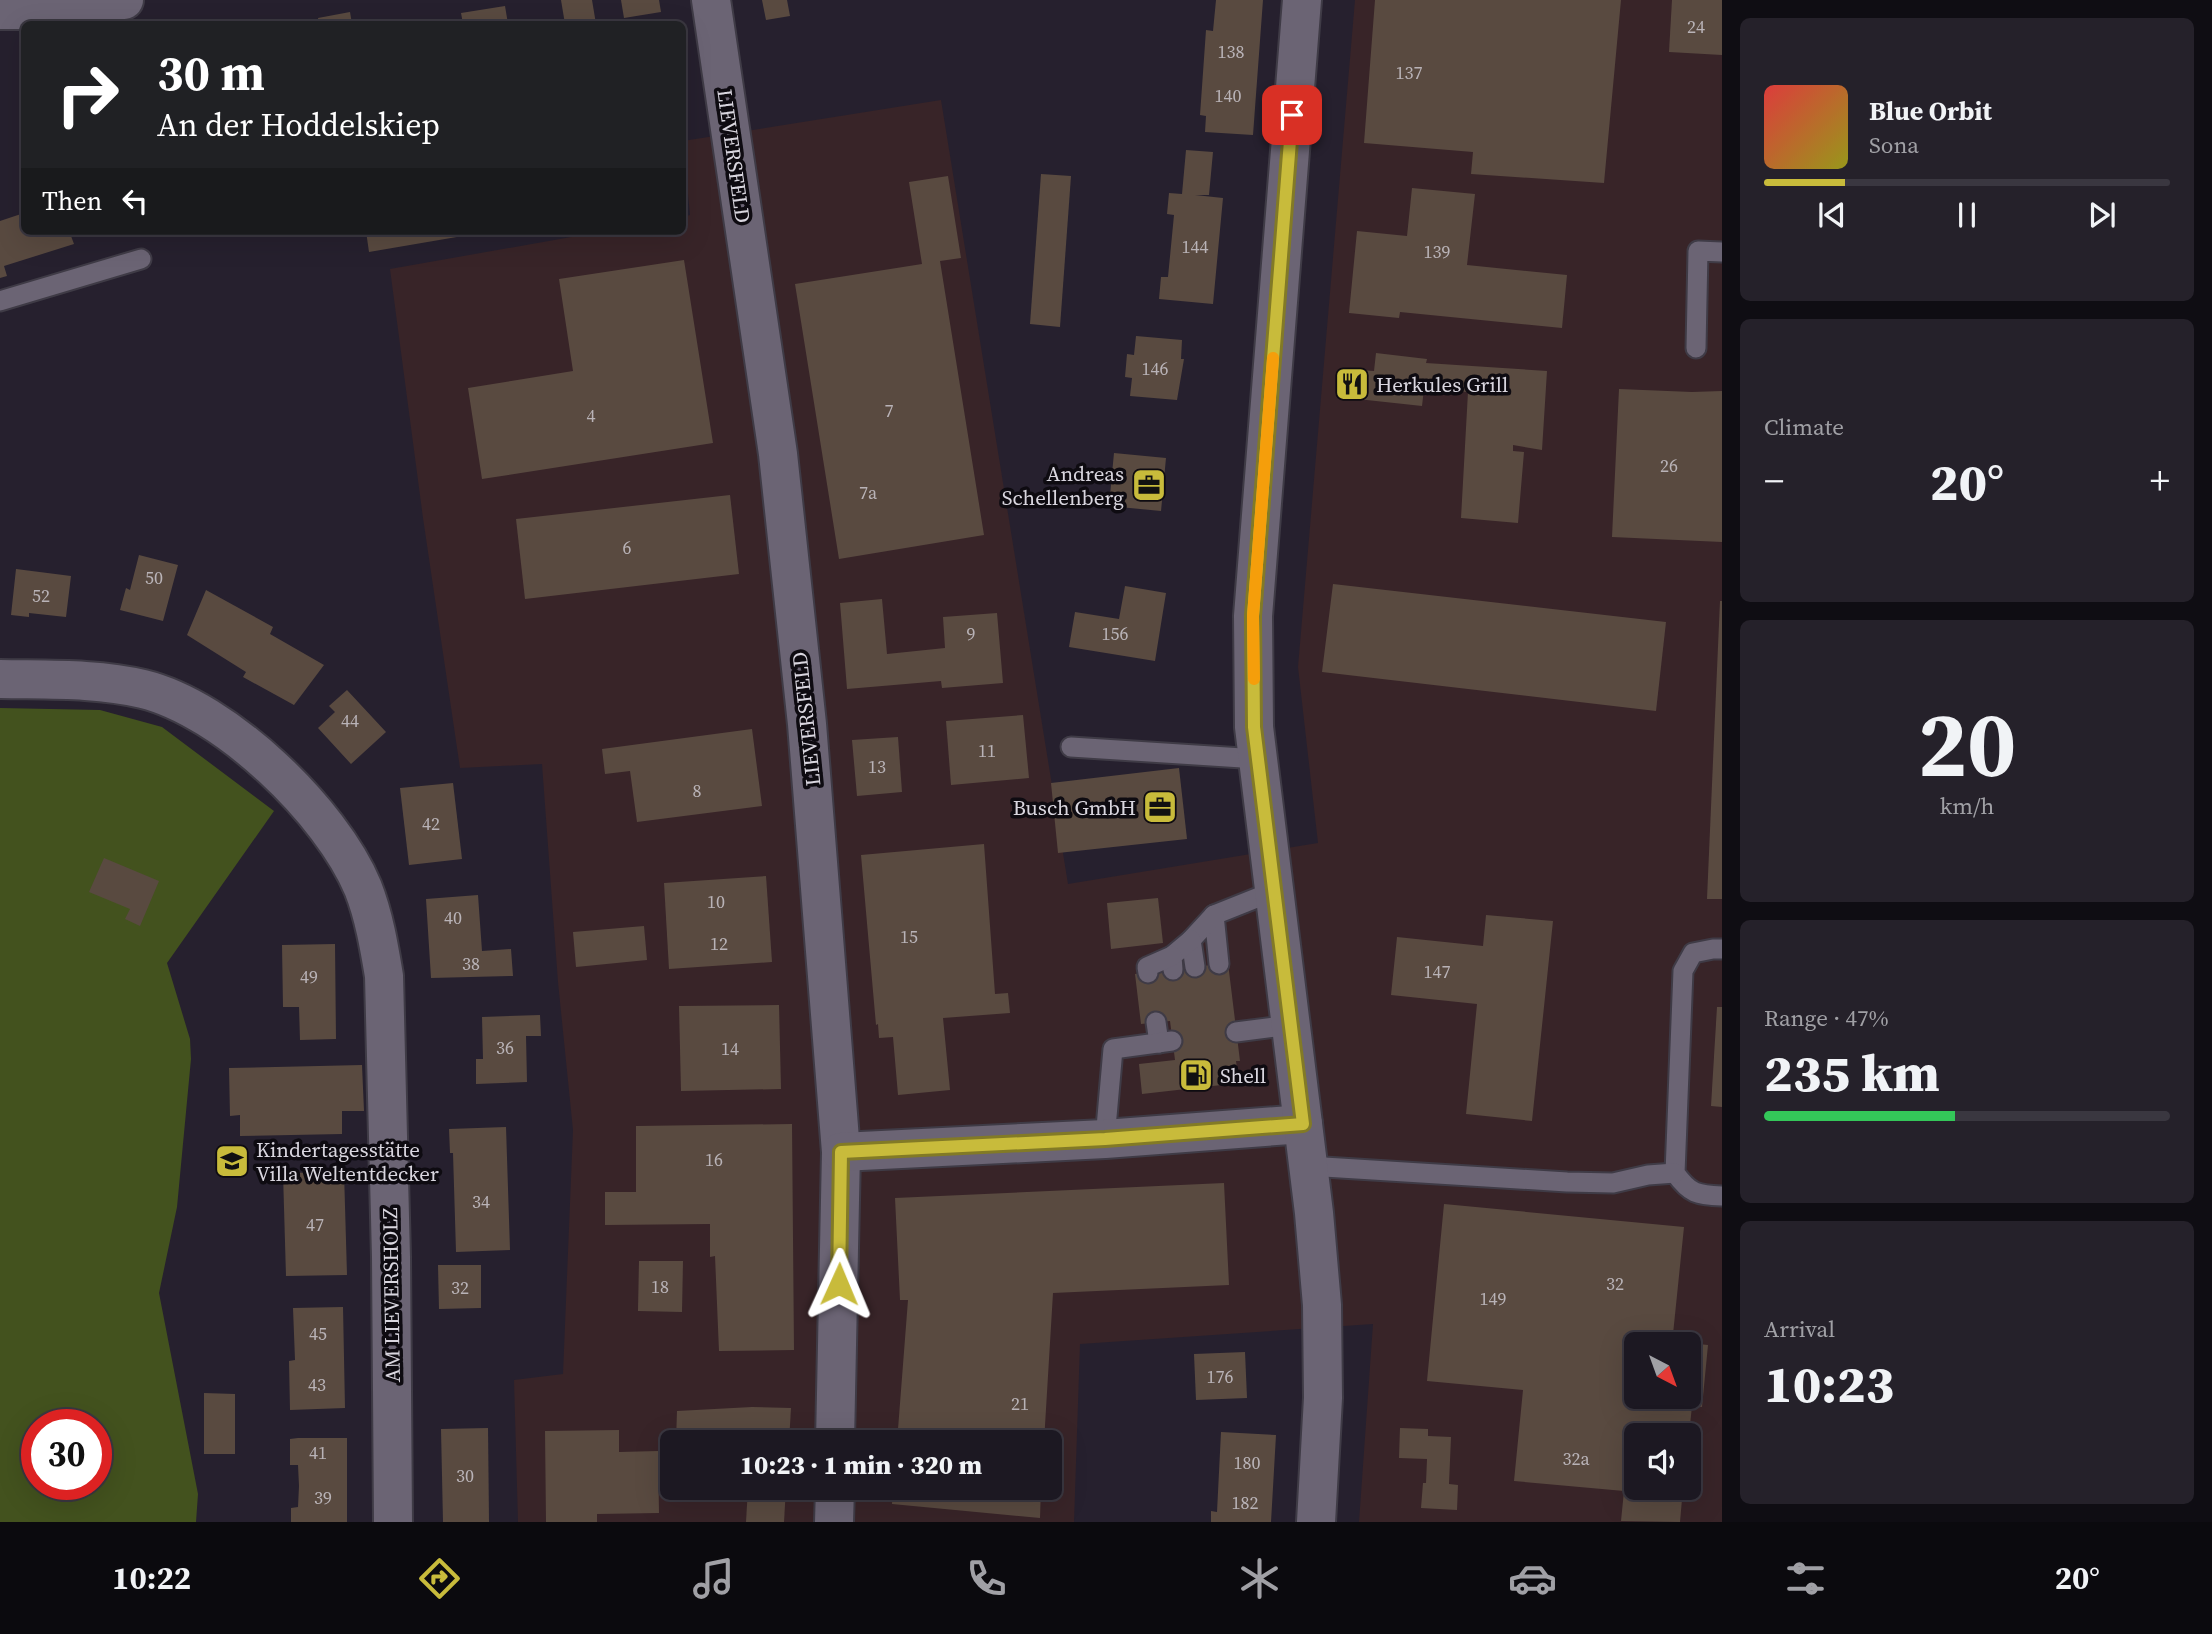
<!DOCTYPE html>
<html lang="en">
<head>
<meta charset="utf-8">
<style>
	:root { --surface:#1c1822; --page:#25212a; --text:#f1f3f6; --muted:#a0a0a5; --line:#3a3740; --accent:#c8bb3b }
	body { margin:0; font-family:"Source Serif 4",serif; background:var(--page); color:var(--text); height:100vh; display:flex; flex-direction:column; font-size:26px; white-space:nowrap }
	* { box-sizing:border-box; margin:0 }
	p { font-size:23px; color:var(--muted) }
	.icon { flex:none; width:38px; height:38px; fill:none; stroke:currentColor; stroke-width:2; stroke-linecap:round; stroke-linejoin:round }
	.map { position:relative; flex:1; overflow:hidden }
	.details { display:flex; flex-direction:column; gap:18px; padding:18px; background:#0f0d13; width:490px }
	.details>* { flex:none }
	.banner { position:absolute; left:21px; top:21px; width:665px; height:214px; border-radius:10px; box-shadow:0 7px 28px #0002,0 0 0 2px var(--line); background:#202124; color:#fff; overflow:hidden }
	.needle { width:46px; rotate:139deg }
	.buttons { position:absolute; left:1624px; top:1332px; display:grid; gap:14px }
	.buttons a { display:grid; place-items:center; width:77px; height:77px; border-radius:10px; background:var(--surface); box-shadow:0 7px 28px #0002,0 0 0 2px var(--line); font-size:35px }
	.speed { position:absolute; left:21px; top:1409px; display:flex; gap:14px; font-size:35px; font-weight:700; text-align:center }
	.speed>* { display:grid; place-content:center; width:91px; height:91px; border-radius:50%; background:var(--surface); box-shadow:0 7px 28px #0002,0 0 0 2px var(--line); line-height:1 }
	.speed .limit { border:10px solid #d22; background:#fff; color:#111 }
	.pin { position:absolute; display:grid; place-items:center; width:60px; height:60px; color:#fff; margin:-30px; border-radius:14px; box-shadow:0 4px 10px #0006 }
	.me { position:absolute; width:77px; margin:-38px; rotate:1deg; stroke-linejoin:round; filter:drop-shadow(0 0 5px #0008) }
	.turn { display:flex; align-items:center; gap:24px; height:147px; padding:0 21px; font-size:32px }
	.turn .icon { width:91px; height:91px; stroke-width:2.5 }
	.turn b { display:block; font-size:49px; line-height:60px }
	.then { display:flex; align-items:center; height:66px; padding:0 21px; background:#0003; gap:14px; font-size:26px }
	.big { font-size:52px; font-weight:800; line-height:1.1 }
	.details .card { flex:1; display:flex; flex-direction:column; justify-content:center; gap:10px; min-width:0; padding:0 24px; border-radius:10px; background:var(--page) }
	.details .dial { align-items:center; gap:0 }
	.dial b { font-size:91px; line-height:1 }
	.song { display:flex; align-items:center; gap:21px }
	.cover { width:84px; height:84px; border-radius:10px; background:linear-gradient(135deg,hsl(0 70% 55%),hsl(60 70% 35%)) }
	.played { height:7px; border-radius:4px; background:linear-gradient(90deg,var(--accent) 20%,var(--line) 20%) }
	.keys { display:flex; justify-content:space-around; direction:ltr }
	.heat { display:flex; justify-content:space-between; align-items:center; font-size:38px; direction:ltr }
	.charge { height:10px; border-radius:5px; background:linear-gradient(90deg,#34c759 47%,var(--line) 0) }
	.trip { position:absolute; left:660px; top:1430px; width:402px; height:70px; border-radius:10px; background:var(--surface); box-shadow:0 7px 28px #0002,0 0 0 2px var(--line); font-weight:800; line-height:70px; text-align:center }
	.dock { display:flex; height:112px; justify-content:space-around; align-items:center; background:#0b0a0e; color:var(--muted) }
	.dock .icon { width:49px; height:49px }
	.dock .on { color:var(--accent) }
	.dock b { font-size:32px; color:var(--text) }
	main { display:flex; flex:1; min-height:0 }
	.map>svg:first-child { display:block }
</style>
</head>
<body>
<main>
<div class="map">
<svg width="1722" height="1522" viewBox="0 0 1722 1522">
	<rect width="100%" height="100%" fill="#26202e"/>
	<path fill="#382428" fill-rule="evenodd" d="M1355,0H1722V1522H1359L1373,1324L1080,1344L1074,1522H518L514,1380L563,1374L573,1130L558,982L542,764L460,768L423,518L390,269L605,231H682L683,217L690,215L683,141L941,100L1068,884L1318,843L1298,667ZM1636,1344H1689V1396H1636ZM1636,1435H1689V1488H1636ZM672,1442H1050V1488H672Z"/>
	<path fill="#43521e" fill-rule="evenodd" d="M0,708L100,710L162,727L274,811L167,963L190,1039L191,1059L177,1207L159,1293L198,1494L196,1522H0ZM37,1424H96V1484H37Z"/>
	<g fill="#594a40">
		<path d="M561,0H592L596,24H565Z"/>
		<path d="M621,0H659L661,12L624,18Z"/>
		<path d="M762,0H787L790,16L766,20Z"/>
		<path d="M1216,0H1263L1253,135L1205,132L1206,116L1200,115L1206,30L1213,31Z"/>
		<path d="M1375,0H1621L1604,183L1471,174L1473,152L1364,143Z"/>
		<path d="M1672,0H1722V55L1669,52Z"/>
		<path d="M505,6L508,24H463L461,13Z"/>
		<path d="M350,12L352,24H319L318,18Z"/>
		<path d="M1186,150L1213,152L1209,195H1195L1223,198L1213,304L1159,299L1161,277H1168L1174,215L1167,214L1169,193L1182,194Z"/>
		<path d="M1041,174L1071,176L1060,327L1030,324Z"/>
		<path d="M948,176L961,258L940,261L984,535L839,559L795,284L922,264L909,182Z"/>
		<path d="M1412,188L1475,194L1467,265L1567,275L1562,328L1400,312L1399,318L1349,313L1357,231L1407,236Z"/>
		<path d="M24,213V231L85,232L71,236L74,244L4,266L7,276L0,278V221Z"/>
		<path d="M366,231H485L486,232L369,252Z"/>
		<path d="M684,260L713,443L482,479L468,388L573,371L559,279Z"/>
		<path d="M1136,336L1182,340L1181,359H1184L1177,400L1130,396L1132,378L1125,377L1127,354L1134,355Z"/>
		<path d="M1376,353L1427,359L1426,363L1547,371L1542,450L1513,445V451L1524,452L1518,523L1461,518L1468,392L1424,389L1422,406L1339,397L1342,369L1374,371Z"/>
		<path d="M1619,389L1692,392L1722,391V542L1612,537Z"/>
		<path d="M1114,453L1166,458L1161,511L1109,506Z"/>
		<path d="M730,495L739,574L525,599L516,519Z"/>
		<path d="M139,555L178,565L163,621L120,610L126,588L130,590Z"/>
		<path d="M16,569L71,576L66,617L29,613V617L11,615Z"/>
		<path d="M1333,584L1666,622L1656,711L1322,672Z"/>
		<path d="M1125,586L1166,593L1155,661L1069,647L1075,612L1119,619Z"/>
		<path d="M206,590L273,627L270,634L324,665L294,705L243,677L246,672L187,635Z"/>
		<path d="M882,599L887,654L945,648L943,617L997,613L1003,683L942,688L941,681L847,689L840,603Z"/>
		<path d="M1720,601H1722V899H1707Z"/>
		<path d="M347,690L386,732L351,764L318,728L335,712L329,706Z"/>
		<path d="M1023,715L1029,778L951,785L946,721Z"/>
		<path d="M752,729L762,806L637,822L630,771L605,774L602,749Z"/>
		<path d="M898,737L902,792L857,796L852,740Z"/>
		<path d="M1179,768L1187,839L1058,853L1051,783Z"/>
		<path d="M453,783L462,859L409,865L400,788Z"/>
		<path d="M984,844L995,994L1008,993L1010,1013L943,1018L950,1090L898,1095L893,1037L879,1038L878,1024L876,1025L861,855Z"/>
		<path d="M104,858L159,881L140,926L125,919L130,909L89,892Z"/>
		<path d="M766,876L772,962L669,969L664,883Z"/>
		<path d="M478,895L482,951L511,949L513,976L431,978L426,899Z"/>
		<path d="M1158,898L1163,943L1111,949L1107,903Z"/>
		<path d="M1486,915L1553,921L1532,1121L1466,1114L1477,1004L1391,995L1397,937L1483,946Z"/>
		<path d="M644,926L647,960L576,967L573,932Z"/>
		<path d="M335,944L336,1039L300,1040L299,1007H283L282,945Z"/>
		<path d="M1228,963L1240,1061H1236L1239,1083L1142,1094L1139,1064L1175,1060L1170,1021L1141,1024L1135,974Z"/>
		<path d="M779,1005L781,1089L681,1091L679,1006Z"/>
		<path d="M1717,1007H1722V1107L1711,1106Z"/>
		<path d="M540,1015L541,1036H526L527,1082L476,1084V1059H483L482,1017Z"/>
		<path d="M362,1065L364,1111H342V1134L240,1136V1115L230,1116L229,1068Z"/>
		<path d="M792,1124L794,1350L719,1351L715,1256L710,1257V1224L605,1225V1192H636V1126Z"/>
		<path d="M506,1127L510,1250L456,1252L453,1153H450L449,1129Z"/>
		<path d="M344,1172L347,1275L286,1276L283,1173Z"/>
		<path d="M1224,1183L1229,1285L1053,1293L1044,1442H897L908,1300H900L895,1198Z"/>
		<path d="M1444,1204L1684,1227L1672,1344H1636V1396H1689V1343L1708,1345L1702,1407L1692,1406L1689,1435H1636V1488H1683L1680,1522L1621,1521L1624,1491L1514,1481L1523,1390L1427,1381Z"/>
		<path d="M639,1261H683L682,1312L638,1311Z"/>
		<path d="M438,1265H481V1308L439,1309Z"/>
		<path d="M343,1307L345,1408L290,1410L289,1361L295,1360L293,1308Z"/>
		<path d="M1245,1352L1247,1398L1196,1400L1194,1354Z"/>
		<path d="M204,1393L235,1394V1454H204Z"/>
		<path d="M752,1407L791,1408L789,1442H676L677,1411Z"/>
		<path d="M488,1428L489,1522H443L441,1429Z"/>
		<path d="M1400,1428L1428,1429V1436L1451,1437L1449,1484L1458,1485L1457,1510L1421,1508L1423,1483H1426L1427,1459L1399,1458Z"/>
		<path d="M619,1430V1452L658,1451L659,1513L597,1514V1522H546L545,1431Z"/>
		<path d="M1221,1432L1276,1435L1271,1522H1211V1511L1217,1512Z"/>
		<path d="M298,1438H347V1522H291V1508L298,1507L299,1486L298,1465H290V1439Z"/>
		<path d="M748,1488H786L784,1522H746Z"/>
		<path d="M893,1488H1041L1040,1518L892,1504Z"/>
	</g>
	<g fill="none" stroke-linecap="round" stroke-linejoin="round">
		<g stroke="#3f3b46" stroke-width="23">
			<g id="service">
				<path d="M0,301L141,259"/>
				<path d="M1696,348L1698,251L1722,252"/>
				<path d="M1071,747L1258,759"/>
				<path d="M1722,949H1713L1693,953L1683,971L1675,1173C1690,1194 1697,1195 1722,1196"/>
				<path d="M1219,964L1214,915L1274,891"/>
				<path d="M1195,967L1191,940L1214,915"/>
				<path d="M1173,970L1172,956L1191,940"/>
				<path d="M1148,973L1147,967L1172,956"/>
				<path d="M1156,1022L1159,1043"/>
				<path d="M1236,1032L1291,1025"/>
				<path d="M1105,1139L1113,1049L1172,1041"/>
				<path d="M1308,1166L1567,1182L1613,1183L1648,1175L1675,1173"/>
			</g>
		</g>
		<g stroke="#3f3b46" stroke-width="42">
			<g id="minor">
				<path d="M711,0L778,454L807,724L841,1152L835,1442"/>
				<path d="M0,10H42L124,0"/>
				<path d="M0,679C47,680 97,678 143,689C225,709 331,811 363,888C374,916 379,946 384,976L391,1257L393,1522"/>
				<path d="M841,1152L1105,1139L1303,1124"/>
				<path d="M834,1522L835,1488"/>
			</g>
		</g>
		<g stroke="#3f3b46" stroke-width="42">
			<path id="secondary" d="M1302,0L1253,616L1254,727L1314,1213L1322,1305L1323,1398L1316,1522"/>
		</g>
		<use href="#service" stroke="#6b6474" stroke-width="19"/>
		<use href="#minor" stroke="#6b6474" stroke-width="38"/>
		<use href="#secondary" stroke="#6b6474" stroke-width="38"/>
	</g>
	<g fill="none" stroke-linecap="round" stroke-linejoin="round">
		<g stroke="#827a26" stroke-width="18">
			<path id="route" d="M839,1284L841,1152L1105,1139L1303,1124L1254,727L1253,616L1292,115"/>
		</g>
		<use href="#route" stroke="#c8bb3b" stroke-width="12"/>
		<path stroke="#f59e0b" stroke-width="12" d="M1254,679L1253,616L1273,358"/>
	</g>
	<defs>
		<g id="restaurant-square" transform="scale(1.75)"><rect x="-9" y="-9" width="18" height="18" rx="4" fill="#c8bb3b" stroke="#0e0b11"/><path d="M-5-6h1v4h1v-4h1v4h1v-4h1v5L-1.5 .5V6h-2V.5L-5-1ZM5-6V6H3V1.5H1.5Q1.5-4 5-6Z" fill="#111"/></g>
		<g id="office-square" transform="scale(1.75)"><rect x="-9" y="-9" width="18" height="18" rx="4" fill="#c8bb3b" stroke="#0e0b11"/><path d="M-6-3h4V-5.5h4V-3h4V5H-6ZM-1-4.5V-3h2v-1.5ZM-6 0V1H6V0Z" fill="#111"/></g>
		<g id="fuel-square" transform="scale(1.75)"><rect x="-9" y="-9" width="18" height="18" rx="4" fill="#c8bb3b" stroke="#0e0b11"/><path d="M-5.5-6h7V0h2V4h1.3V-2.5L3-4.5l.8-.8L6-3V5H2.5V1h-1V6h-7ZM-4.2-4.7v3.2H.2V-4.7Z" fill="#111"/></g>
		<g id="school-square" transform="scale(1.75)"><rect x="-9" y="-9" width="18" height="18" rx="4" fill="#c8bb3b" stroke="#0e0b11"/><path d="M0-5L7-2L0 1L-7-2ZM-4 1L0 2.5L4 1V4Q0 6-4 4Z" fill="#111"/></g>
	</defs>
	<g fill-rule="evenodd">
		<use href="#restaurant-square" x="1352" y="384"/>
		<use href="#office-square" x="1149" y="485"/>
		<use href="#office-square" x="1160" y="807"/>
		<use href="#fuel-square" x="1196" y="1075"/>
		<use href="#school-square" x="232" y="1161"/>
	</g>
	<g text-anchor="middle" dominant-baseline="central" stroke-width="7" stroke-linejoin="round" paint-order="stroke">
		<g font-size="18" fill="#b9b3b7">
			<text x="1696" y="26">24</text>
			<text x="1231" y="51">138</text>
			<text x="1409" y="72">137</text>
			<text x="1228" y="95">140</text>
			<text x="1195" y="246">144</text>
			<text x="1437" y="251">139</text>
			<text x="1155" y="368">146</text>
			<text x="889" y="410">7</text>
			<text x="591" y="415">4</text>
			<text x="1669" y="465">26</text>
			<text x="868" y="492">7a</text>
			<text x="627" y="547">6</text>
			<text x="154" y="577">50</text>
			<text x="41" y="595">52</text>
			<text x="971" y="633">9</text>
			<text x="1115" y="633">156</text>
			<text x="350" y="720">44</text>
			<text x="987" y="750">11</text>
			<text x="877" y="766">13</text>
			<text x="697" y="790">8</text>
			<text x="431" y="823">42</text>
			<text x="716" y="901">10</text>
			<text x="453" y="917">40</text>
			<text x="909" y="936">15</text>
			<text x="719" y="943">12</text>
			<text x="471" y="963">38</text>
			<text x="1437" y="971">147</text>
			<text x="309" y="976">49</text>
			<text x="505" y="1047">36</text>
			<text x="730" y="1048">14</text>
			<text x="714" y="1159">16</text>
			<text x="481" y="1201">34</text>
			<text x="315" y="1224">47</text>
			<text x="1615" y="1283">32</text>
			<text x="660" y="1286">18</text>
			<text x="460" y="1287">32</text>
			<text x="1493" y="1298">149</text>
			<text x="318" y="1333">45</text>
			<text x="1220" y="1376">176</text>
			<text x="317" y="1384">43</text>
			<text x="1020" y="1403">21</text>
			<text x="318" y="1452">41</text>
			<text x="1576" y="1458">32a</text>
			<text x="1247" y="1462">180</text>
			<text x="465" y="1475">30</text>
			<text x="323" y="1497">39</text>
			<text x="1245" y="1502">182</text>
		</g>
		<g font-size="21" fill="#d9d6df" stroke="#0e0b11">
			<text transform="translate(734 156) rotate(82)">LIEVERSFELD</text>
			<text transform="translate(806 719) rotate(-96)">LIEVERSFELD</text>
			<text transform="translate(391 1295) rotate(-91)">AM LIEVERSHOLZ</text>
		</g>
		<g font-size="21" fill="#d9d6df" stroke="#0e0b11" text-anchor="start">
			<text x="1376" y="384">Herkules Grill</text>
			<text x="1124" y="473" text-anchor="end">Andreas<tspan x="1124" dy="24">Schellenberg</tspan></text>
			<text x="1136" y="807" text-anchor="end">Busch GmbH</text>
			<text x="1220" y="1075">Shell</text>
			<text x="256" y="1149">Kindertagesstätte<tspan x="256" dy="24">Villa Weltentdecker</tspan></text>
		</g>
	</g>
</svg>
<div class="buttons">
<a><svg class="needle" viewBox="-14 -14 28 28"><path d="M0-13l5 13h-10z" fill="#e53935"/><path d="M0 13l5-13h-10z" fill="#a0a0a5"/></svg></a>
<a><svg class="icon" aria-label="sound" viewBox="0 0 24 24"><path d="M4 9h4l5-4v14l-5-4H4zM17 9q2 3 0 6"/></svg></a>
</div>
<div class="speed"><div class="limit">30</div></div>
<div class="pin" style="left:1292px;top:115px;background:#d93025"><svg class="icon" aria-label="arrive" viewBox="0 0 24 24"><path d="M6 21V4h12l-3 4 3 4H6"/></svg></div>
<svg class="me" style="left:839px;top:1284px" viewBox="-20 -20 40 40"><path d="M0-17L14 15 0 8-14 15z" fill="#c8bb3b" stroke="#fff" stroke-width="4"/></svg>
<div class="trip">10:23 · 1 min · 320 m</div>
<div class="banner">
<div class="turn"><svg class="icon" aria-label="right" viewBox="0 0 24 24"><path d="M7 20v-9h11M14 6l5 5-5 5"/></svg><div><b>30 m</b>An der Hoddelskiep</div></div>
<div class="then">Then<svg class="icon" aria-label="left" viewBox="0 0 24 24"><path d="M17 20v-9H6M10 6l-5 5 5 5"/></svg></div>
</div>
</div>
<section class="details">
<div class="card">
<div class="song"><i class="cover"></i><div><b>Blue Orbit</b><p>Sona</p></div></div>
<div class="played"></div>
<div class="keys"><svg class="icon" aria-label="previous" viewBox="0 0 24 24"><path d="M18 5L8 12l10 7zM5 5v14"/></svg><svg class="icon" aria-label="pause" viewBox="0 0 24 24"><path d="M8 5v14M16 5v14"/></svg><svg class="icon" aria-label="next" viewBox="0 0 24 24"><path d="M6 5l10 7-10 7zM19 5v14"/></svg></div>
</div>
<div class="card"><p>Climate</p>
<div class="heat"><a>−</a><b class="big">20°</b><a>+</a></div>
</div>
<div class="card dial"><b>20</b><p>km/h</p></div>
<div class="card"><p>Range · 47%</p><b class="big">235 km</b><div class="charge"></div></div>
<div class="card"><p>Arrival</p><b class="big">10:23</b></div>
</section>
</main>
<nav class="dock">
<b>10:22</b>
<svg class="icon on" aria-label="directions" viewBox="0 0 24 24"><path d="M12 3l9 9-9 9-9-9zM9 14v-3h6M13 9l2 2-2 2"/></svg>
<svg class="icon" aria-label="music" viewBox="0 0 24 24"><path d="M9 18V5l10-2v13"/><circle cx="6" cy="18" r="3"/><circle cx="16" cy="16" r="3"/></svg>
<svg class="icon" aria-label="phone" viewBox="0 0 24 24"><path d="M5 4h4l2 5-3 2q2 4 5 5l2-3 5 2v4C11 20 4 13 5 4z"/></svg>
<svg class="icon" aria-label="climate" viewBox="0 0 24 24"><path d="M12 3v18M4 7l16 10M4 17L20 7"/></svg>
<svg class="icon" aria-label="car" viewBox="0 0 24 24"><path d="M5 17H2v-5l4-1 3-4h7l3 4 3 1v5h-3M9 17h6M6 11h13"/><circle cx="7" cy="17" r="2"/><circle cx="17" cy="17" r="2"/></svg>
<svg class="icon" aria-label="filters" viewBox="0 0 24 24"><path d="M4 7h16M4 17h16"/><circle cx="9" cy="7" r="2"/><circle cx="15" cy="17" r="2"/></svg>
<b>20°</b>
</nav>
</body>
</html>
